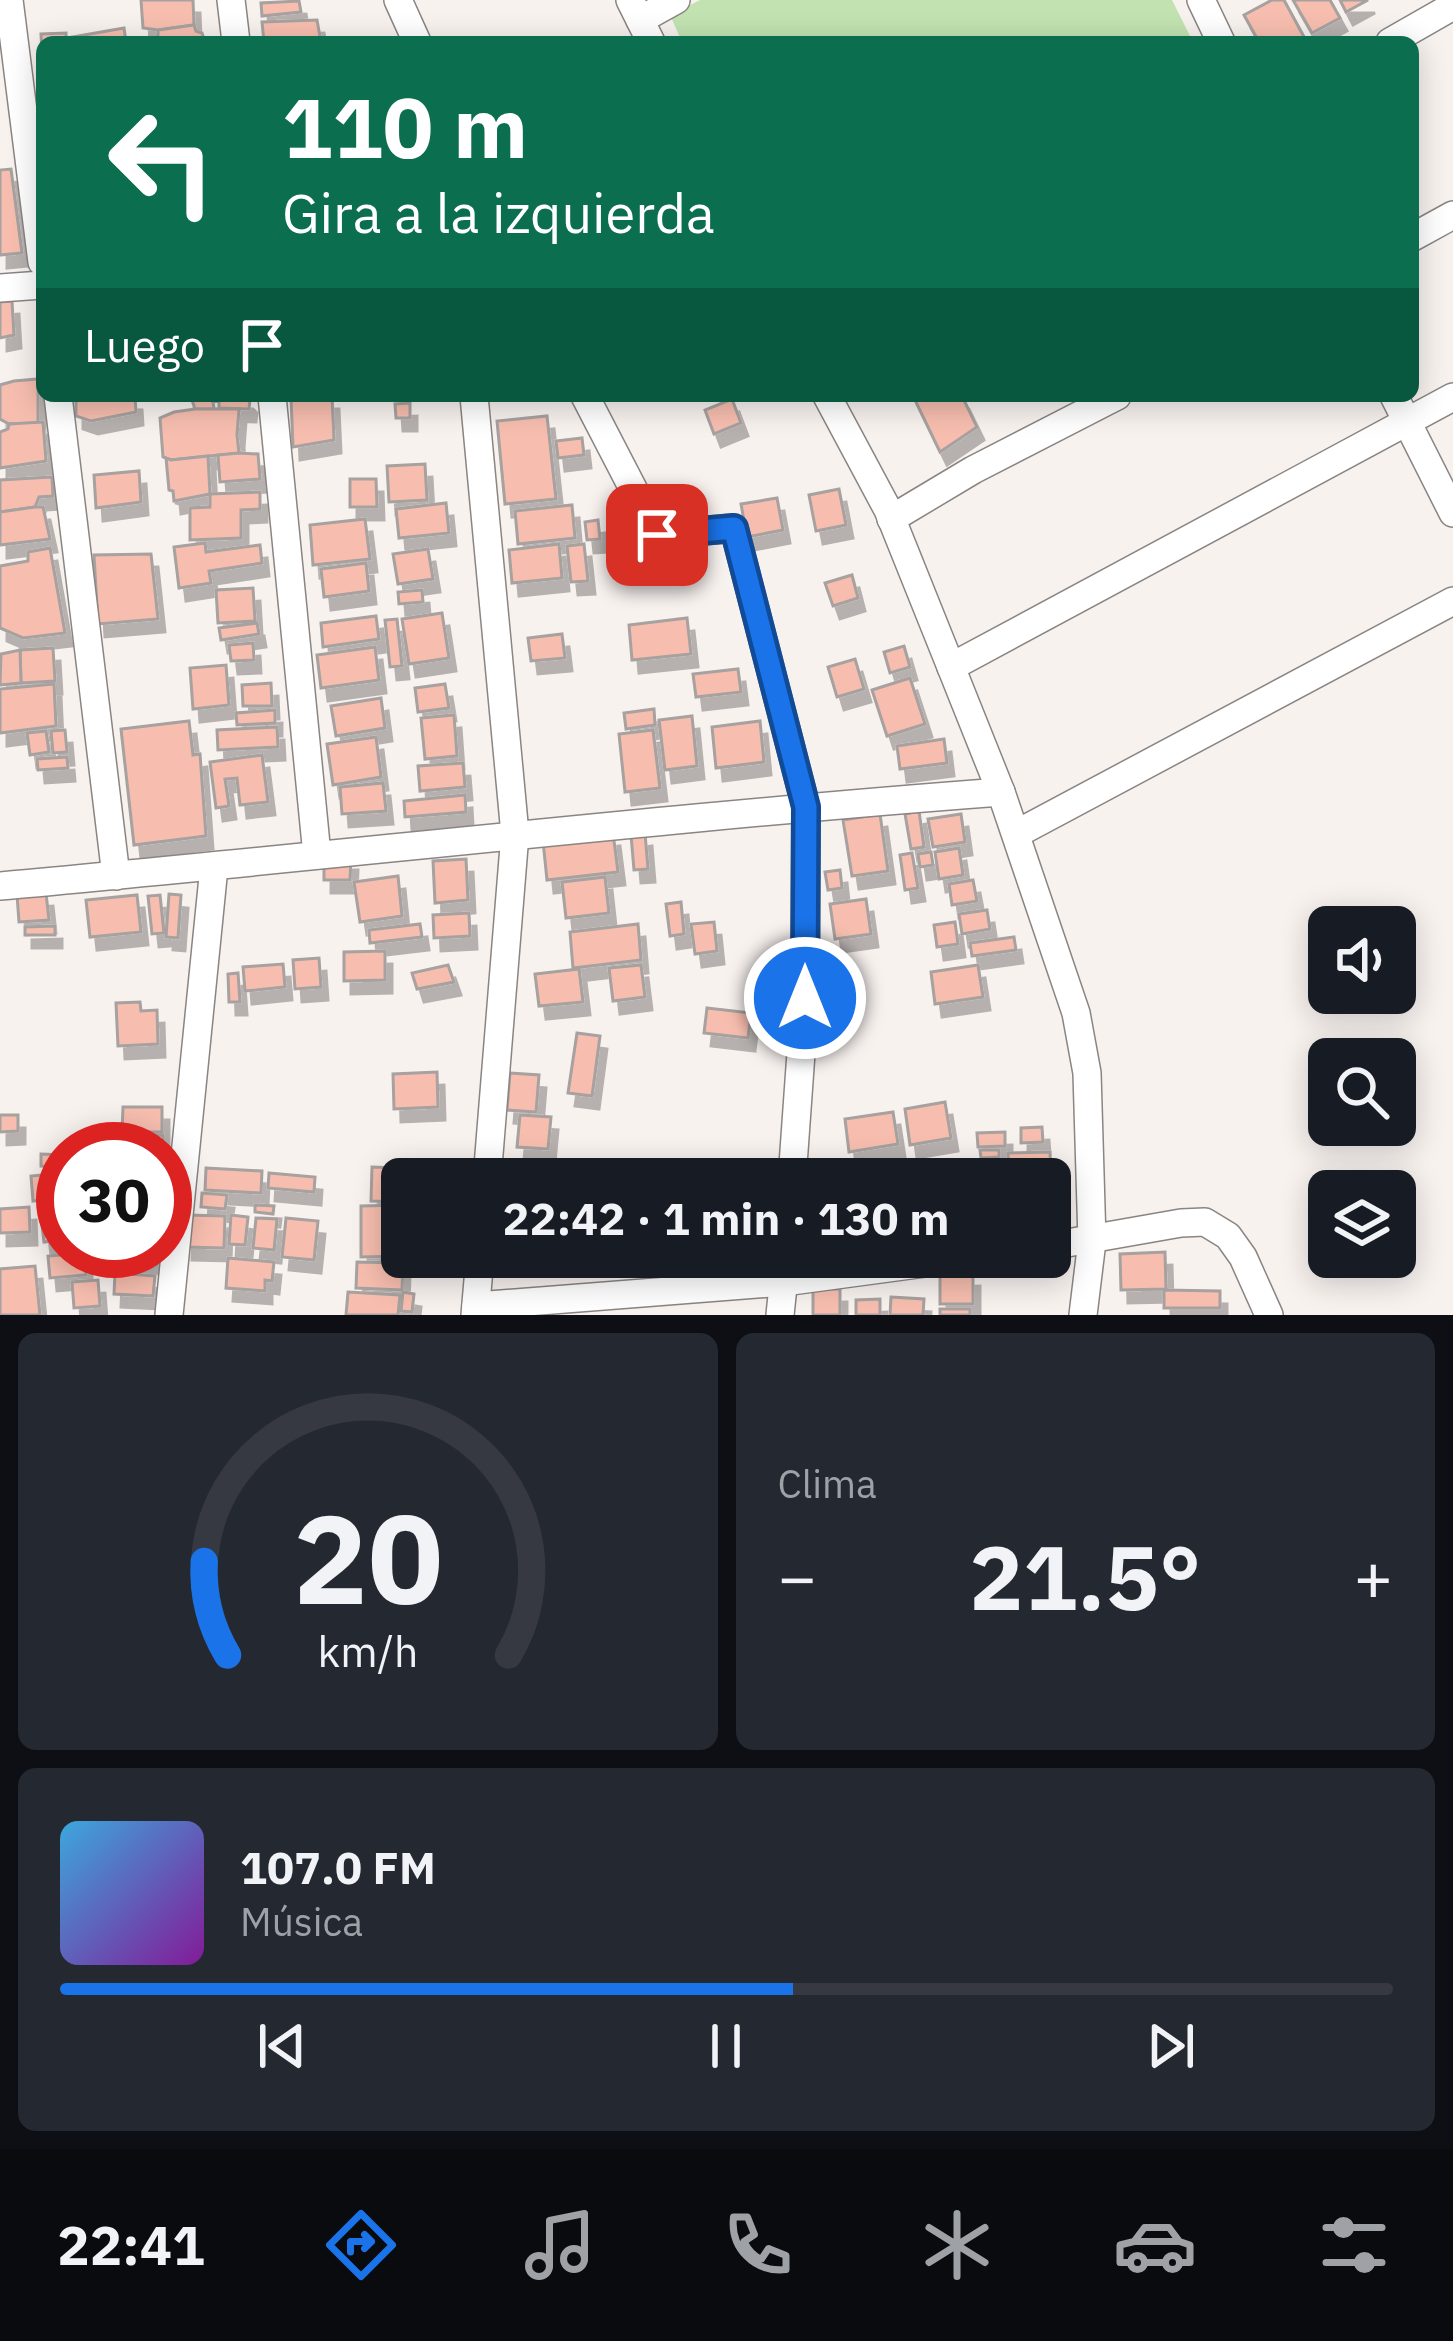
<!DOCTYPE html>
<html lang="es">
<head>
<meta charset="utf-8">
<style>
	:root { --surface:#171b24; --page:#242831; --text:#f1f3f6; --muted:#9ea1a6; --line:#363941; --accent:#1a73e8 }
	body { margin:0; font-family:"IBM Plex Sans",sans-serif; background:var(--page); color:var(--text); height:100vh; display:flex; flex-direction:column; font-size:45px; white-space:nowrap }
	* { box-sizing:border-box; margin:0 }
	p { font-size:39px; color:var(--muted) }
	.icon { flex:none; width:66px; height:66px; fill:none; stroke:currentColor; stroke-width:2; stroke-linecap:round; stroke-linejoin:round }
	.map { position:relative; height:1315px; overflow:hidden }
	.panel { display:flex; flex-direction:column; gap:18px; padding:18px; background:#0d0f14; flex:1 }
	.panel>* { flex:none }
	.banner { position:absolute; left:36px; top:36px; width:1383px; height:366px; border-radius:18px; box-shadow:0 6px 30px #0003; background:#0b6e4f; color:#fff; overflow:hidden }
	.tools { position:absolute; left:1308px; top:906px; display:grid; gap:24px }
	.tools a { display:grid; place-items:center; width:108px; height:108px; border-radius:18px; background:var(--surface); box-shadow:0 6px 30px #0003; font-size:60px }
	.speed { position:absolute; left:36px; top:1122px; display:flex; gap:24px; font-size:60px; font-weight:700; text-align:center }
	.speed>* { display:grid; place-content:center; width:156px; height:156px; border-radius:50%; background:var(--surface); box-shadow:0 6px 30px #0003; line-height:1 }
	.speed .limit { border:18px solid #d22; background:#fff; color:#111 }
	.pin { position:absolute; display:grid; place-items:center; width:102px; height:102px; color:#fff; margin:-51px; border-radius:24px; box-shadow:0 6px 18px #0006 }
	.me { position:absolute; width:132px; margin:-66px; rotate:0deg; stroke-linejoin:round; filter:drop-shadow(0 0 9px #0008) }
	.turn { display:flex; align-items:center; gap:42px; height:252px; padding:0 48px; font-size:54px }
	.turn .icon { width:156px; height:156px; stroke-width:2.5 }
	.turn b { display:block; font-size:84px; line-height:102px }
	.then { display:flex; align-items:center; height:114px; padding:0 48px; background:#0003; gap:24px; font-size:45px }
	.big { font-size:90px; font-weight:700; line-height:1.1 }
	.panel .card { flex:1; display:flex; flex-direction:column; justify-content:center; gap:18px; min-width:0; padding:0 42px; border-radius:18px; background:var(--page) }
	.panel .dial { align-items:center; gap:0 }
	.dial svg { height:312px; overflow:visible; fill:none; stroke:var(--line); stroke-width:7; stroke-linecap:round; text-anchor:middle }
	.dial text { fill:var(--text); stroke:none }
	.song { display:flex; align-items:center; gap:36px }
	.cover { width:144px; height:144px; border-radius:18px; background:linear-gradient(135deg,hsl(200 70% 55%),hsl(290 70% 35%)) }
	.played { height:12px; border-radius:6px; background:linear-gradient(90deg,var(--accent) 55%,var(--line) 55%) }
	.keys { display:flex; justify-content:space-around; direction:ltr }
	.heat { display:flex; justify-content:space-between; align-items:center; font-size:66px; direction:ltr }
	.panel .tiles { flex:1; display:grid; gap:18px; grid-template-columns:1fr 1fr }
	.card:last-child { grid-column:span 2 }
	.trip { position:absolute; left:381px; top:1158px; width:690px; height:120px; border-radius:18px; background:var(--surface); box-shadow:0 6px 30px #0003; font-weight:700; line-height:120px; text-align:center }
	.tab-bar { display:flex; height:192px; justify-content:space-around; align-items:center; background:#090b0e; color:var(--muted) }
	.tab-bar .icon { width:84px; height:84px }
	.tab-bar .current { color:var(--accent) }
	.tab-bar b { font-size:54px; color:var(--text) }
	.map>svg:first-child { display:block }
</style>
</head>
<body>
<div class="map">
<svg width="1453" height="1315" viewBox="0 0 1453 1315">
	<defs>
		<filter id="shadow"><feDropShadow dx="7" dy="13" stdDeviation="0" flood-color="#0004"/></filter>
	</defs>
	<rect width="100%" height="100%" fill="#f8f2ef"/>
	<path fill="#c2e2b1" d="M700,0H1172L1193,42H682L670,15Z"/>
	<g fill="#f7beaf" stroke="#a7a19f" stroke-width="3" filter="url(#shadow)">
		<path d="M141,0H193L194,25L158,30L143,28Z"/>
		<path d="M1272,0H1284L1304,37L1295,42H1259L1244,15Z"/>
		<path d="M1293,0H1330L1340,18L1312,33Z"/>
		<path d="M1340,0H1368L1346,12Z"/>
		<path d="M299,1L301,12L262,16L261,3Z"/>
		<path d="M317,20L321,42H264L262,22Z"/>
		<path d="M194,25L196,31L202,33L205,42H150L158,35V30Z"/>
		<path d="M124,28L126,42H68L67,38Z"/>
		<path d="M66,33V42H42V54L41,34Z"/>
		<path d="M11,169L22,253L0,255V170Z"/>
		<path d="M12,301L14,335L0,338V302Z"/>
		<path d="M38,379V423L9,424L0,419V385L14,381Z"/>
		<path d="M76,396L135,397L136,412L91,421L76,416Z"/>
		<path d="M185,396H246L250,400L249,409L219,408V401L213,402L214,409H195L191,397Z"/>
		<path d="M304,396H332L334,440L293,447L291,398Z"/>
		<path d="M913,396H962L977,427L940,452Z"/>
		<path d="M732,399L741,423L714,434L705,410Z"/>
		<path d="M410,403V418H396L395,404Z"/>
		<path d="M195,409H239L237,435L239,453L171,460L163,457L160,418L174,412Z"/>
		<path d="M547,416L556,499L505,504L497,421Z"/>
		<path d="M43,422L46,461L0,468V432L8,429L9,424Z"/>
		<path d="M582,438L584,455L558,458L556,441Z"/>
		<path d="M239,453L258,454L260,479L220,482L218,455Z"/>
		<path d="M208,456L210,494L174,501L173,491L169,490L166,458L171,460Z"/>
		<path d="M425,464L427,500L389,502L387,466Z"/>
		<path d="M139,471L141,502L96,508L94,475Z"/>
		<path d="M52,477L53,496L39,497L35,507L0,512V480Z"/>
		<path d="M350,479H376L377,507H350Z"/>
		<path d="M839,489L846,525L816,531L809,495Z"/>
		<path d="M260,492V509L241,510V538L190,540V508L210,507V494Z"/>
		<path d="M777,498L783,530L747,537L741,504Z"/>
		<path d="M446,503L449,533L399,538L396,509Z"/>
		<path d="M572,505L575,538L518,544L515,511Z"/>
		<path d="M35,507H43L50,539L0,545V512Z"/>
		<path d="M365,519L370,559L313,565L310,525Z"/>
		<path d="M598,520L600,539L587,540L585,522Z"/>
		<path d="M205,543L206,552L260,545L262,563L209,571L211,583L179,588L174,547Z"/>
		<path d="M559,544L562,578L512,583L509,550Z"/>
		<path d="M584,544L588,581L571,582L567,546Z"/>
		<path d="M50,548L65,633L23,638L0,628V566L28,561V552Z"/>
		<path d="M428,549L433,579L398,584L393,554Z"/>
		<path d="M151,554L158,619L98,624L94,555Z"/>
		<path d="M366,563L369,591L324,597L321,569Z"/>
		<path d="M852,575L858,598L833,606L825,583Z"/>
		<path d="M253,588L255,621L218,623L216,590Z"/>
		<path d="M422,590L423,602L399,604L398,592Z"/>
		<path d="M442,613L449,658L409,664L402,619Z"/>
		<path d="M376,616L379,639L323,647L321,623Z"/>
		<path d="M687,618L691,654L632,660L629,625Z"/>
		<path d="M397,619L402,666L390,667L385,620Z"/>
		<path d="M257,623L259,634L221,640L219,628Z"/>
		<path d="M562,634L565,658L531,661L528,638Z"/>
		<path d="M253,643L254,660L231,661L229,645Z"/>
		<path d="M904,646L910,667L890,673L884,652Z"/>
		<path d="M375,647L379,680L321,688L317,655Z"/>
		<path d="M53,648L55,681L21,683L20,650Z"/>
		<path d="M20,650L21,683L0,685L1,654Z"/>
		<path d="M855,659L864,689L837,697L828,667Z"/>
		<path d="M226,665L229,705L193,709L190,668Z"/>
		<path d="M738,669L741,692L696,697L693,674Z"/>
		<path d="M910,678L925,724L887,736L872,690Z"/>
		<path d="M271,683L272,706H243L242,685Z"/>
		<path d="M54,684L56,726L0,733V689Z"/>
		<path d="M445,684L449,708L418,712L415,688Z"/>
		<path d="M381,698L385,728L336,736L331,706Z"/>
		<path d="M654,709L655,725L626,729L624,713Z"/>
		<path d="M275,710V723L237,725L236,713Z"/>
		<path d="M454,715L457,756L425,759L421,718Z"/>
		<path d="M692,716L697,766L665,770L659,720Z"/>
		<path d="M189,721L193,755L200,754L206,836L134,845L121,729Z"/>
		<path d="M760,721L764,762L716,768L712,727Z"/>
		<path d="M277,727L278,747L218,750L217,730Z"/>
		<path d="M65,730L67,752L53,753L51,731Z"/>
		<path d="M653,730L660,788L625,792L619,734Z"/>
		<path d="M46,731L49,752L30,755L27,733Z"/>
		<path d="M376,737L381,777L333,785L327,744Z"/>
		<path d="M944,739L947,763L900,769L897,746Z"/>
		<path d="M262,755L268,802L240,805L237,778L225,779L229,806L216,808L210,762Z"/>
		<path d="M67,757L68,768L38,770L37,759Z"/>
		<path d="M463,763L465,787L420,791L418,766Z"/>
		<path d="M383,783L386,811L342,814L340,787Z"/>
		<path d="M465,795L466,812L405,817L404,801Z"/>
		<path d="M919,811L924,847L911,849L905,814Z"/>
		<path d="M880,814L888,871L852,876L843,820Z"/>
		<path d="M961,814L965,842L933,847L928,819Z"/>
		<path d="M613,833L618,872L547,880L543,841Z"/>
		<path d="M645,833L648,869L634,870L631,835Z"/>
		<path d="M959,848L963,875L939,879L935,852Z"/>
		<path d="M931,852L933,865L920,867L918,854Z"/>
		<path d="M912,853L918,888L905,890L900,855Z"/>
		<path d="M324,857H351L350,880H324Z"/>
		<path d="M466,859L468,900L435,903L433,861Z"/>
		<path d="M840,870L842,888L828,890L825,872Z"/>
		<path d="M398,876L402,916L360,922L354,882Z"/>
		<path d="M605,877L609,913L566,918L562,882Z"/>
		<path d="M973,880L977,901L952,905L949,884Z"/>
		<path d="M46,893L49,920L19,922L17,895Z"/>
		<path d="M169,894L181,895L178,938L166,937Z"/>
		<path d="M137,895L141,932L90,937L86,900Z"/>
		<path d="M160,895L164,933L152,934L148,896Z"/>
		<path d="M866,899L871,934L835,939L830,904Z"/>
		<path d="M681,902L684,934L670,936L666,904Z"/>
		<path d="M987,910L990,929L962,934L959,914Z"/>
		<path d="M469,913L470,936L434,938L433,915Z"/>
		<path d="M714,922L717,951L695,954L691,924Z"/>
		<path d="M955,922L958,944L937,947L934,925Z"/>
		<path d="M420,924L422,937L370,943L369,930Z"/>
		<path d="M638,924L641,960L573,968L570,932Z"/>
		<path d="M55,926V935H25V927Z"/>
		<path d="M1014,937L1016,950L972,956L970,943Z"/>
		<path d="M385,951V980L344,981V952Z"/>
		<path d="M319,958L321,987L295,989L293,960Z"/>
		<path d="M283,964L285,987L245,991L243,967Z"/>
		<path d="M448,965L454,982L417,989L412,973Z"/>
		<path d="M641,965L645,997L613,1001L609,968Z"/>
		<path d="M978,965L983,997L935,1004L931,972Z"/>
		<path d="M579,969L583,1002L539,1006L535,974Z"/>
		<path d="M238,973L240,1002H229L228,974Z"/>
		<path d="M140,1002L141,1011L157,1010L158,1044L118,1046L116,1003Z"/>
		<path d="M707,1008L751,1013L748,1038L704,1033Z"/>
		<path d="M577,1033L600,1036L592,1096L568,1093Z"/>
		<path d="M437,1072L438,1107L394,1109L393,1074Z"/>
		<path d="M510,1073L539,1075L536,1112L507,1110Z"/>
		<path d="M945,1102L951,1138L910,1145L905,1109Z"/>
		<path d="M123,1107H162V1132H122Z"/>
		<path d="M893,1112L898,1144L849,1152L845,1119Z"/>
		<path d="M0,1115H18V1131L0,1132Z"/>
		<path d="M520,1115L551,1117L548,1149L517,1147Z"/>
		<path d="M1042,1127L1043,1142L1021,1143V1128Z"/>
		<path d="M1005,1132V1146L978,1147L977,1133Z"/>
		<path d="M163,1135V1149H120V1136Z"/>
		<path d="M980,1150H999V1157L981,1158Z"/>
		<path d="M1050,1152L1051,1193L1050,1179H1009L1008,1153Z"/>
		<path d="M41,1154L63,1155V1167L41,1166Z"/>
		<path d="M966,1161L967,1179H937L936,1162Z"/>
		<path d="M1002,1161L1003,1179H979V1163Z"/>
		<path d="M372,1167L424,1169V1179H402V1202L371,1201Z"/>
		<path d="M206,1168L262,1171L261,1193L205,1190Z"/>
		<path d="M921,1168V1179H900L899,1169Z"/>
		<path d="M63,1173V1198L33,1201L31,1176Z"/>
		<path d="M269,1173L315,1177L314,1192L268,1188Z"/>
		<path d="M202,1193L227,1195L225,1209L201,1207Z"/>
		<path d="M63,1205V1240L44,1242L40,1208Z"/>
		<path d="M255,1205L274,1206L273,1214L255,1212Z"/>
		<path d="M402,1205V1256L361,1257V1206Z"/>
		<path d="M29,1207L30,1232L0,1233V1209Z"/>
		<path d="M186,1215L225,1216L224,1248L185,1247Z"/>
		<path d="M231,1215L248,1217L245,1245L229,1244Z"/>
		<path d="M256,1218L277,1219L274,1250L253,1248Z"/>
		<path d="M286,1218L318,1221L314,1260L282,1257Z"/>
		<path d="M130,1251H155L154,1261L129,1259Z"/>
		<path d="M1165,1252L1166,1289L1121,1290L1120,1254Z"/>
		<path d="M84,1253L86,1275L50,1278L48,1256Z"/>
		<path d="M228,1258L274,1262L272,1281L265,1280V1291L226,1288Z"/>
		<path d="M357,1262L403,1263L402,1290L356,1288Z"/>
		<path d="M35,1266L40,1315H0V1269Z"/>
		<path d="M115,1273L155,1276L153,1296L114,1294Z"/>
		<path d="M973,1273V1304H940V1274Z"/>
		<path d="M98,1280L100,1306L74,1308L72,1282Z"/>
		<rect x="813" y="1289" width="27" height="26"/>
		<path d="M1164,1290L1220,1291V1308H1164Z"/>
		<path d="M348,1292L400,1295L398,1315H346Z"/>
		<path d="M403,1292L414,1294L412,1312L401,1311Z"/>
		<path d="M891,1297L924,1299L923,1315H890Z"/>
		<path d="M880,1299V1315H856V1300Z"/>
		<rect x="940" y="1309" width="30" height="6"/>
	</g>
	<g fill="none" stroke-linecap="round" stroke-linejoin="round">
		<g stroke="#8a8582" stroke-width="30">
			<g id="minor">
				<path d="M9,0L42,262"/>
				<path d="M231,0L236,42"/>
				<path d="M398,0L417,42"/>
				<path d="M630,0L651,42"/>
				<path d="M1201,0L1221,42"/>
				<path d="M640,20L676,0"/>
				<path d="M1390,42L1453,6"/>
				<path d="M1413,237L1453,215"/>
				<path d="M0,288L42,285"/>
				<path d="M58,396L116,876"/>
				<path d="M272,396L317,855"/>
				<path d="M474,396L515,834L487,1179"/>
				<path d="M585,396L657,535L734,528L806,807L805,997L792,1179"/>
				<path d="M827,396L888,510L951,667L1001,792L1076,1013L1087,1073L1092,1241L1083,1315"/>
				<path d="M1394,396L1453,513"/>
				<path d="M891,519L973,470L1117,396"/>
				<path d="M951,667L1453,397"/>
				<path d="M1016,834L1453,601"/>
				<path d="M0,886C334,856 667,817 1001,792"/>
				<path d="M1050,1246L1181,1223L1205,1222L1228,1236L1243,1257L1269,1315"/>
				<path d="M476,1306L784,1282L970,1257"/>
				<path d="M169,1315L214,867"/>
				<path d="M475,1315L480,1257"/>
				<path d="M780,1315L786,1257"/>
			</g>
		</g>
		<use href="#minor" stroke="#fff" stroke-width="27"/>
	</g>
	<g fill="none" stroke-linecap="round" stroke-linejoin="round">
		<g stroke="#114b97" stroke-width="30">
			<path id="route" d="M657,535L734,528L806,807L805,998"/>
		</g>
		<use href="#route" stroke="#1a73e8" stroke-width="21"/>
	</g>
</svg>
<div class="tools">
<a><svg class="icon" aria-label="sound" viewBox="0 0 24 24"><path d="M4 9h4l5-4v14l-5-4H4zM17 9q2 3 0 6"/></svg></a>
<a><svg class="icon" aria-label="search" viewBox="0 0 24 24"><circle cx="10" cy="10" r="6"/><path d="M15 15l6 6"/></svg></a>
<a><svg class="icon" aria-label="layers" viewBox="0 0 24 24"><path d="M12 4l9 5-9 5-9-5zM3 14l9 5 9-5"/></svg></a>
</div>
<div class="speed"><div class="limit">30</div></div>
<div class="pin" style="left:657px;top:535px;background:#d93025"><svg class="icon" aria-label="arrive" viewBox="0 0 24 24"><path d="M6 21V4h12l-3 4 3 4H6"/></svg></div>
<svg class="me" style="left:805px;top:998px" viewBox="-20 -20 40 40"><circle r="17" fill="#1a73e8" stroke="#fff" stroke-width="3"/><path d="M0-11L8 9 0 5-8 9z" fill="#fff"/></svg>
<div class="trip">22:42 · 1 min · 130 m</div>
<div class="banner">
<div class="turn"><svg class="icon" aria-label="left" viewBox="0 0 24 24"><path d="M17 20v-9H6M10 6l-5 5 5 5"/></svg><div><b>110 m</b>Gira a la izquierda</div></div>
<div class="then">Luego<svg class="icon" aria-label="arrive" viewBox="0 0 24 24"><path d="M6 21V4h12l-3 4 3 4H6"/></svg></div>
</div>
</div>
<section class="panel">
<div class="tiles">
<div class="card dial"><svg viewBox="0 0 100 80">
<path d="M14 69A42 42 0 1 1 86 69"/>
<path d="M14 69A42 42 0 0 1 8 45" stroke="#1a73e8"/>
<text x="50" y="56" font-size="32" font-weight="700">20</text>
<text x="50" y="72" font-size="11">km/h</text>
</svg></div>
<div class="card"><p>Clima</p>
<div class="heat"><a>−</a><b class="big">21.5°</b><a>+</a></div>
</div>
<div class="card">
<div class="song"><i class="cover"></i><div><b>107.0 FM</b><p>Música</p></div></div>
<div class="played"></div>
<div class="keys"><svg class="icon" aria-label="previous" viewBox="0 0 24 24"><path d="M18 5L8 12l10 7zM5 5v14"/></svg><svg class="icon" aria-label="pause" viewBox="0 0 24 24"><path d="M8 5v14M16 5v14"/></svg><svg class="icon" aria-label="next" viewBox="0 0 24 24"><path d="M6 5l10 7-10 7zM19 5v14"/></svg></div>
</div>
</div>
</section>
<nav class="tab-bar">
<b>22:41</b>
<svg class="icon current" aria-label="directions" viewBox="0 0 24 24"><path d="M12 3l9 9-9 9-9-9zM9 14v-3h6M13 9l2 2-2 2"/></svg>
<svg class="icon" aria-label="music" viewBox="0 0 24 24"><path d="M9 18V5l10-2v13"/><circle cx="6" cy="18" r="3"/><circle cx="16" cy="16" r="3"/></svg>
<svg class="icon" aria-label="phone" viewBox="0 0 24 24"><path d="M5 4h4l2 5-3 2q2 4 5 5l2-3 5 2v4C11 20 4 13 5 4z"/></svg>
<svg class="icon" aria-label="climate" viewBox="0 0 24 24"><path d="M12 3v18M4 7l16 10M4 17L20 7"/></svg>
<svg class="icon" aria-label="car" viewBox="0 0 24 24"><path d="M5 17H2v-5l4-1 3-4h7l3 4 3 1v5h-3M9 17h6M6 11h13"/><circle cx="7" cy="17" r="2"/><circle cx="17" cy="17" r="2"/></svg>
<svg class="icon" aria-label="filters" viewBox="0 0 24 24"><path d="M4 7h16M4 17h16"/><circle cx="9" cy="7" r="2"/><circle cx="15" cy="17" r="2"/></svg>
</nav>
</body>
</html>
